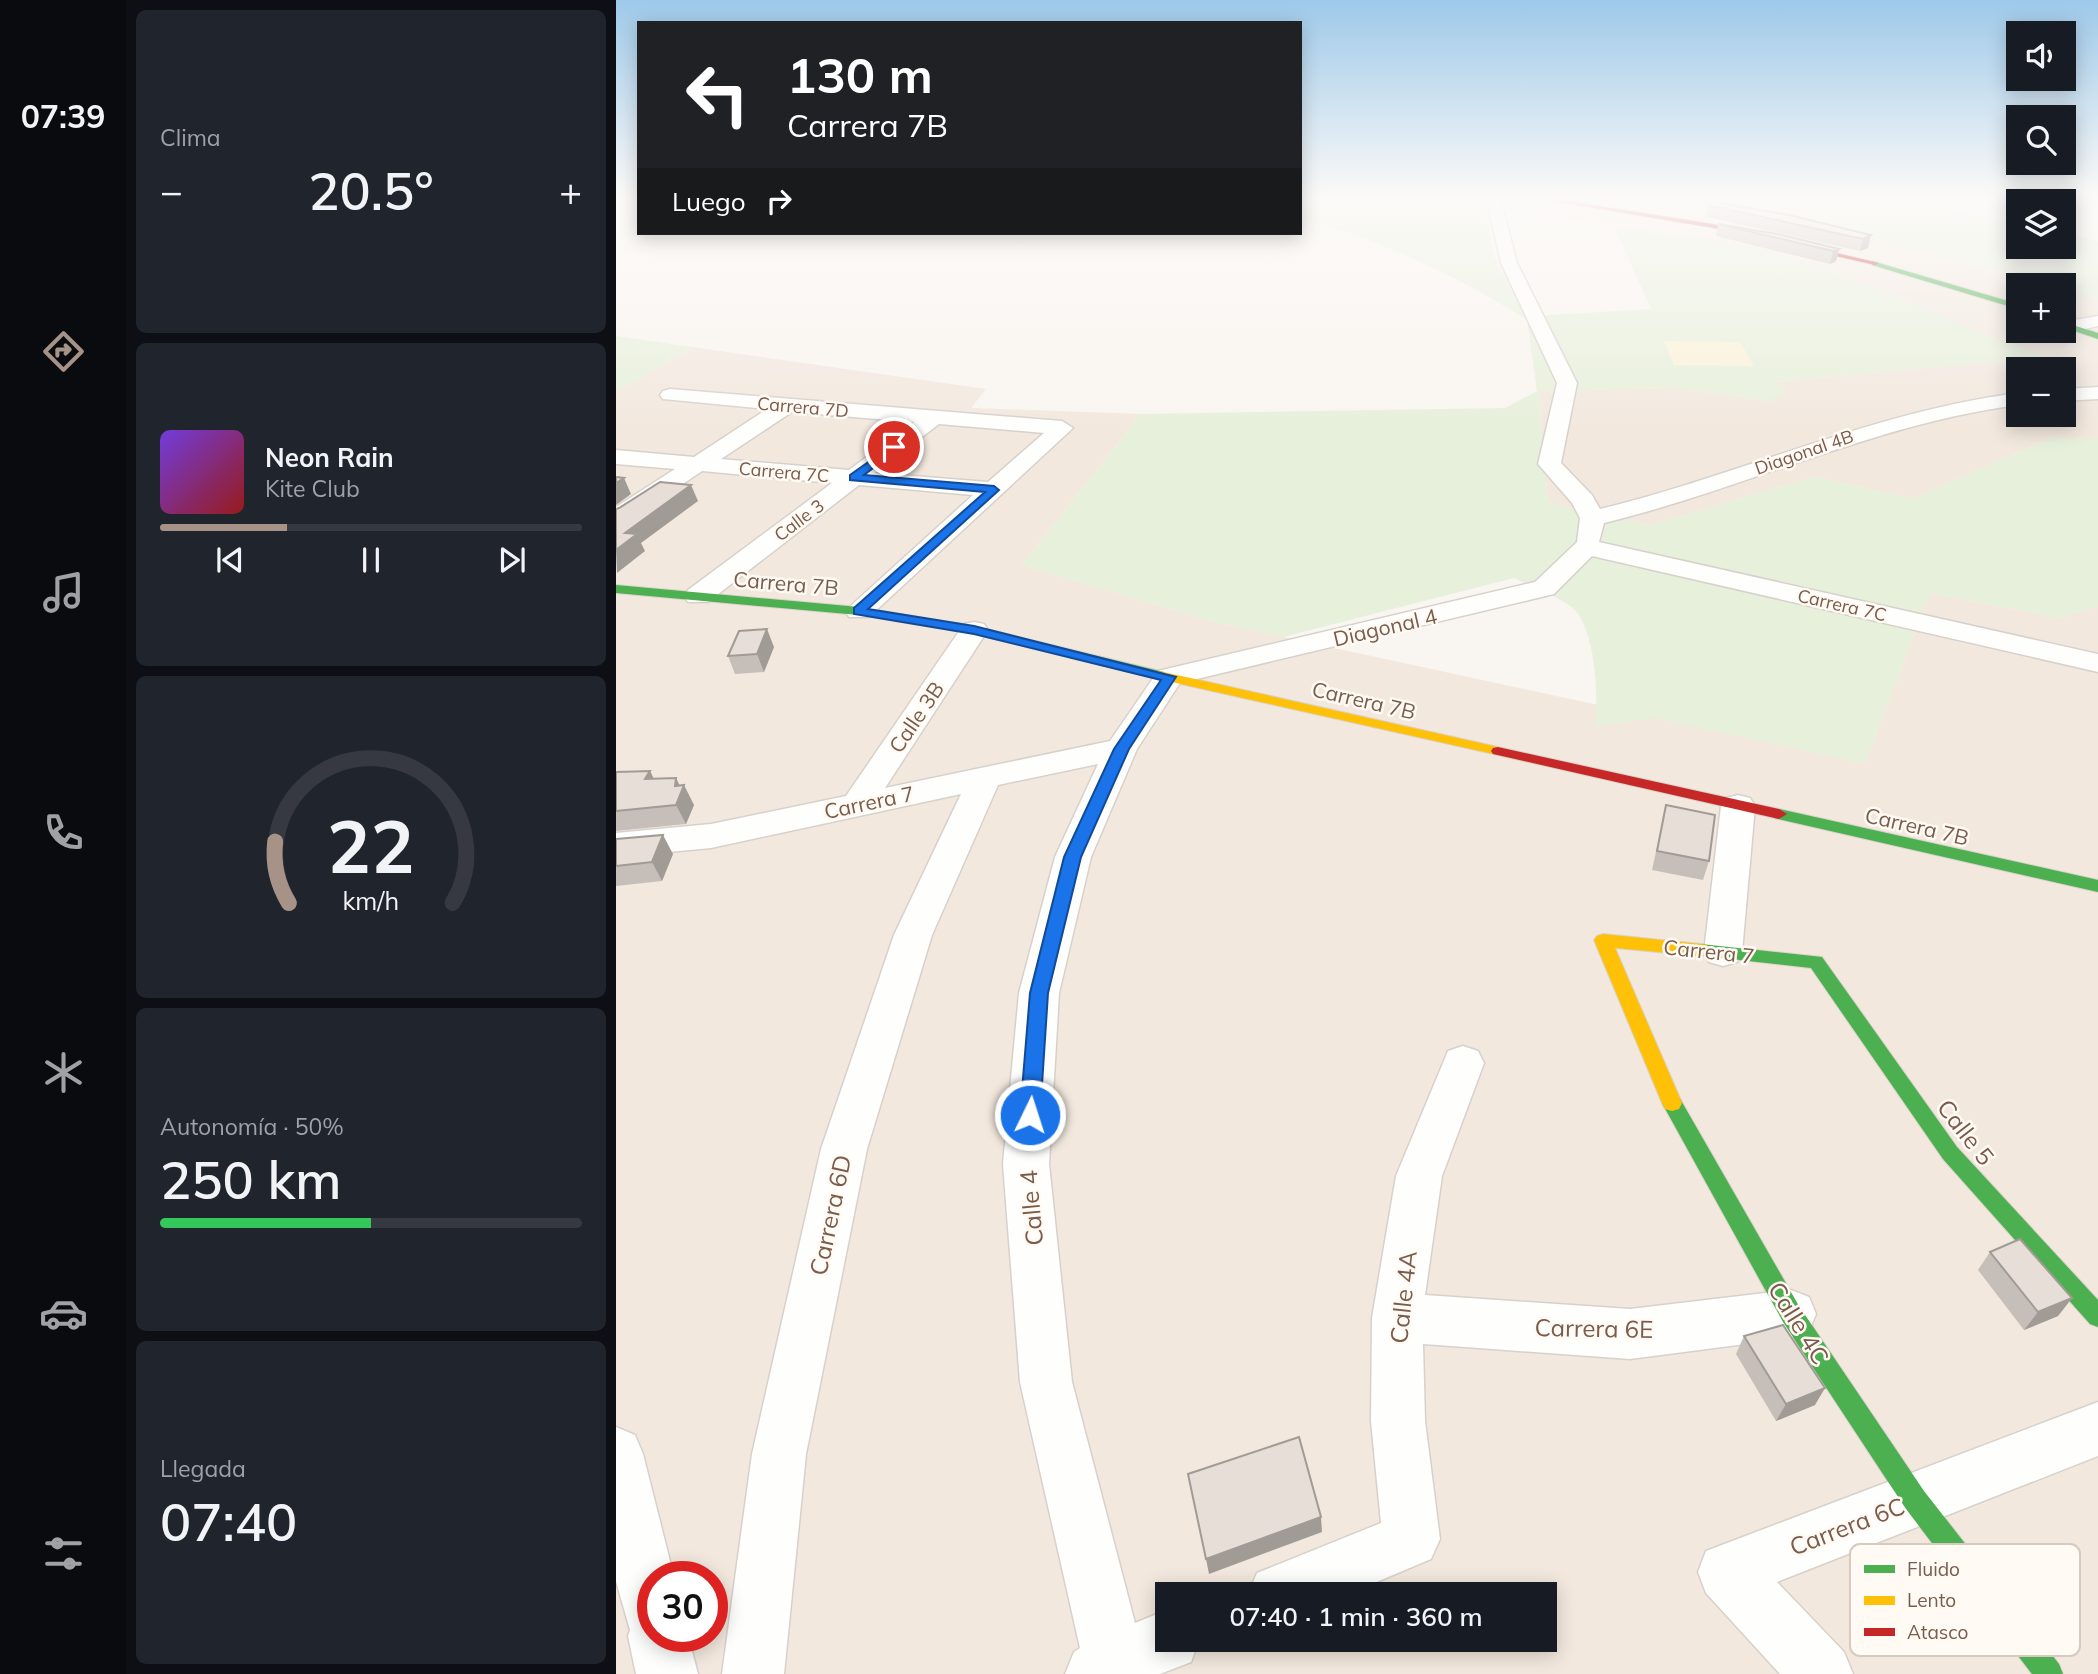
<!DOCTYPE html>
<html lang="es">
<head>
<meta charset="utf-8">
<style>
	:root { --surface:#171b24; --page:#20242c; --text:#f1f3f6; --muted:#9ea1a6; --line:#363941; --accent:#a69286 }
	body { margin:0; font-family:Mulish,sans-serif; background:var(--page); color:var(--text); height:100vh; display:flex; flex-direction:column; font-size:26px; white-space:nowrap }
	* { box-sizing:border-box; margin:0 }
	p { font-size:23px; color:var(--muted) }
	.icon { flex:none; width:38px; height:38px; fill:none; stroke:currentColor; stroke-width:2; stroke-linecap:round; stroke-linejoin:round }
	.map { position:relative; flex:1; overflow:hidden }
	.drawer { display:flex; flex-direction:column; gap:10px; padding:10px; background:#0d0f14; width:490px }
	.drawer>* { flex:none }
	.guide { position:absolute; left:21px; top:21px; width:665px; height:214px; border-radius:0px; box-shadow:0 4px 18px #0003; background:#202124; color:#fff; overflow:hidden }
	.controls { position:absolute; left:1390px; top:21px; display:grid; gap:14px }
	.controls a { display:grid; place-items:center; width:70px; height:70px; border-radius:0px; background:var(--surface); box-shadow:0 4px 18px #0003; font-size:35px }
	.speed { position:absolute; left:21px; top:1561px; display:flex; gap:14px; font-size:35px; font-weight:700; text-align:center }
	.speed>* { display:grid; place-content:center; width:91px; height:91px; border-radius:50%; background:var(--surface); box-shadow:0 4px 18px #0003; line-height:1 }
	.speed .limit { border:10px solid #d22; background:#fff; color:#111 }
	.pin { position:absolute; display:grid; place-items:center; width:60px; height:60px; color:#fff; margin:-30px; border:4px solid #fff; border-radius:50%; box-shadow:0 2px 7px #0007 }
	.me { position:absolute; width:77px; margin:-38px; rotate:4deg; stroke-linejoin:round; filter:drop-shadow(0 0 5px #0008) }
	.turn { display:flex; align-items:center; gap:24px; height:147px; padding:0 35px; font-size:32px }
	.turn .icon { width:91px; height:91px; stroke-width:2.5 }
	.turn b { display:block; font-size:49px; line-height:60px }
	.then { display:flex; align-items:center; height:66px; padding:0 35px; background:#0003; gap:14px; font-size:26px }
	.big { font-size:52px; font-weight:600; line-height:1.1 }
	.drawer .widget { flex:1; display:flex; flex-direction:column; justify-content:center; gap:10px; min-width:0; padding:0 24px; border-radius:10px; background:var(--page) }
	.drawer .dial { align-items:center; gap:0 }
	.dial svg { height:182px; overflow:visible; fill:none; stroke:var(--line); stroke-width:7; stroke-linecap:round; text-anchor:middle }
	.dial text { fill:var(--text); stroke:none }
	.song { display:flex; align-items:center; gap:21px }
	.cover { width:84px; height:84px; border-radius:10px; background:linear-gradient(135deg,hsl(260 70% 55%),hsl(0 70% 35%)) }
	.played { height:7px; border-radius:4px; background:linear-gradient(90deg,var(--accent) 30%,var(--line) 30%) }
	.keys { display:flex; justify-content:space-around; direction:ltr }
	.heat { display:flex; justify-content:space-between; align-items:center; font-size:38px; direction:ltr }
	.charge { height:10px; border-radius:5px; background:linear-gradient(90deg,#34c759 50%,var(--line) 0) }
	.trip { position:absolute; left:539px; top:1582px; width:402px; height:70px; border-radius:0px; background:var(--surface); box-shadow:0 4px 18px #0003; font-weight:600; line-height:70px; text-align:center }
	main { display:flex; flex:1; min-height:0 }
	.tabs { display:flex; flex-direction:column; width:126px; justify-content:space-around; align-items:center; background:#090b0e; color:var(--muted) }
	.tabs .icon { width:49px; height:49px }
	.tabs .on { color:var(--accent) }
	.tabs b { font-size:32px; color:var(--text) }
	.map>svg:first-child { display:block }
</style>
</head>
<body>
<main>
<nav class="tabs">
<b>07:39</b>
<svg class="icon on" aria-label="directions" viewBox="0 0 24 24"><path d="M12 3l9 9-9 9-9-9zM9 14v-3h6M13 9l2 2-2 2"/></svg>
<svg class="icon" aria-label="music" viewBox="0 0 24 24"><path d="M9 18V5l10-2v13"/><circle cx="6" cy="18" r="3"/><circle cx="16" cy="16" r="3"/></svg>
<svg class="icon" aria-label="phone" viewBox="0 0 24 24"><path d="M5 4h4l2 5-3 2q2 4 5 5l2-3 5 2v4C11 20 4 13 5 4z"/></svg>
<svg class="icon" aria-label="climate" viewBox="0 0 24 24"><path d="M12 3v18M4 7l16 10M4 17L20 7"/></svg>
<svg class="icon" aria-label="car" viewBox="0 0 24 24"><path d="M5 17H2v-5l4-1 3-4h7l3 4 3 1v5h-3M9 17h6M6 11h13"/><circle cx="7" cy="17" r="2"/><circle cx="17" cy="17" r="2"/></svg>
<svg class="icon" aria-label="filters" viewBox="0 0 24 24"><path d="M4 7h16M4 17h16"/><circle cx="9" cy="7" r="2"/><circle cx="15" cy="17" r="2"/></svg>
</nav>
<section class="drawer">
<div class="widget"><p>Clima</p>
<div class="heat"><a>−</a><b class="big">20.5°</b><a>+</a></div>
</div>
<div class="widget">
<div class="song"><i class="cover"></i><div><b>Neon Rain</b><p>Kite Club</p></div></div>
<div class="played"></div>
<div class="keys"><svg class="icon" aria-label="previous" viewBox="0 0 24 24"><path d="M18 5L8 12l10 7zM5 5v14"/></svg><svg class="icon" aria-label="pause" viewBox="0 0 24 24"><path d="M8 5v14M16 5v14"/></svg><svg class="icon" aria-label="next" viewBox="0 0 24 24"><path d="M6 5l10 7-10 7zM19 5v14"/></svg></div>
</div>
<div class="widget dial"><svg viewBox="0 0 100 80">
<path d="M14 69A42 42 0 1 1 86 69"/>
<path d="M14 69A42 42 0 0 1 8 42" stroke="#a69286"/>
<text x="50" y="56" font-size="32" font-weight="700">22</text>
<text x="50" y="72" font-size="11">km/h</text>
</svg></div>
<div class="widget"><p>Autonomía · 50%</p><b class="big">250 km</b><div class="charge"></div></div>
<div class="widget"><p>Llegada</p><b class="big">07:40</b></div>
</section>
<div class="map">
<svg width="1482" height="1674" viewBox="0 0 1482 1674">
	<rect width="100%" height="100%" fill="#f9f5f0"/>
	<g fill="#f2e8de" fill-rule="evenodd">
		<path d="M769,196H1035L1178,217L1431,285H1402V331H1447V290L1482,299V439L1435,438L1296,499L1198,477L1036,525L932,503L922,391L1059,388L1155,401L1156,382L1430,357L1372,338L1197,265L1099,243L932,215L814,200L775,199ZM1402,369H1447V415H1402Z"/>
		<path d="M77,347L370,389L355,408L525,414L406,565L599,622L1249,763L1314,593L1444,618L1482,606V1674H0V392ZM37,1577H96V1636H37ZM551,1594H929V1640H551Z"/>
	</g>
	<g fill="#e7f0db">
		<path d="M1035,196L1134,203L1316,206L1402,224V247H1447V233L1482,241V299L1447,290V285H1431L1178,217Z"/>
		<path d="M775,199L868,206L877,254L911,320L933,315L1035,309L998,226C1064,237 1135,244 1198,265C1277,292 1352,331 1432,357L1157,382L1171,390L1155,401L1059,388L922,391L932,503L1036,525L1198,477L1296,499L1435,438L1482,439V606L1444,618L1314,593L1249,763L1037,718L978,727C984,700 979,627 957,608C941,595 916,587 898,578L667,637L599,622L406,565L525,414L889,408L921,391L911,320C841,275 764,240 684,218V211Z"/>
		<path d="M0,336L77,347L0,392Z"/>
	</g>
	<path fill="#fbf2d9" d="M1048,341L1124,342L1138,366L1058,365Z"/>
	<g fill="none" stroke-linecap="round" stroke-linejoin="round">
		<g stroke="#d7d1cb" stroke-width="3">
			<g id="street">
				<path d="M873,196H887L885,201L901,263L961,383L945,463L976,495L984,509C1125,475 1256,412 1402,393V405C1258,424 1128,489 988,523L983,542L1482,654V672L976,556L938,594L564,683L521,749L475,857L443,993L433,1164L456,1382L519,1623L551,1610V1640H583L575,1662L544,1674H449L458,1652L464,1648L404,1382L387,1164L403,993L439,857L482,764L382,785L316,935L251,1149L190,1454L168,1674H106L136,1454L205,1149L278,935L345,794L95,848L0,857V833L95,824L230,796L348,624L358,622L368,624L372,630L269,788L494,741L542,671L919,582L961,542L964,518L956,503L922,464L941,383L885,263L871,201Z"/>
				<path d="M1482,316V326L1454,332L1447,330V322Z"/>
				<path d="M1482,387V399L1447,401V389Z"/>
				<path d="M54,389L446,421L457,428L253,617H233L229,611L357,495L243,485L92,602H72L68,596L72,590L216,483L86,471L9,523L0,525V507L59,469L0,464V450L78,457L151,409L47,399L44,395L47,391ZM176,412L298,422L233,470L105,459ZM323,424L428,433L372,482L259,473Z"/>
				<path d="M1122,795L1134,798L1139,806L1126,952L1121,962L1107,966L1093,962L1088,952L1105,806L1110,798Z"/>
				<path d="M847,1046L862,1051L868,1063L826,1176L809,1295L1014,1309L1175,1290L1193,1297L1200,1314L1193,1331L1175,1338L1014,1359L807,1344L809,1421L824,1539L815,1559L732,1594H632L641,1573L765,1523L755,1421L756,1318L780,1176L832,1051Z"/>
				<path d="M1482,1402V1456L1161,1582L1228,1652L1237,1674H1164L1090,1593L1082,1572L1090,1551Z"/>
				<path d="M0,1427L19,1435L27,1454L58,1577H37V1636H72L82,1674H20L12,1636L14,1630L0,1581Z"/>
			</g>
		</g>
		<g stroke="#d9d2cb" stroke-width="2">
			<g id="fast">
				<path d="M1256,261L1402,304V309L1256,265Z"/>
				<path d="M1447,322L1482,333V339L1447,327Z"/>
				<path d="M0,585L243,607L358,626L548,672L550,675L543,679L358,634L243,615L0,593Z"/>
				<path d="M1163,809L1482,880V892L1158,818L1155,814Z"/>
				<path d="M1085,944L1206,957L1341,1147L1482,1300V1327L1474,1324L1327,1159L1195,968L1079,955L1076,950L1079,945Z"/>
				<path d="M1056,1095L1063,1097L1183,1306L1308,1491L1443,1664L1447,1674H1416L1290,1509L1167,1322L1046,1103L1049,1097Z"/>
			</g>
		</g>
		<g stroke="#d9d2cb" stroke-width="2">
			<g id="slow">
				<path d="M543,671L882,747L889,751L882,755L538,678L536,675Z"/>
				<path d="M987,934L1085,944L1091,945L1094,950L1091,955L1085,956L999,948L1066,1103L1063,1109L1056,1111L1049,1109L1046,1103L978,940L981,936Z"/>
			</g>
		</g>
		<g stroke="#d9d2cb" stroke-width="2">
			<g id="jam">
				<path d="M907,196H921L1097,224L1263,263L1259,265L1097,228Z"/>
				<path d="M882,747L1163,809L1171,814L1163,819L877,754L875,751L877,748Z"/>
			</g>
		</g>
		<use href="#street" fill="#fefefd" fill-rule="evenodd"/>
		<use href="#fast" fill="#4caf50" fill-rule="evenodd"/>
		<use href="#slow" fill="#ffc107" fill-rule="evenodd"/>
		<use href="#jam" fill="#c62828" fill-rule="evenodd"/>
	</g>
	<g fill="#c6bfb9">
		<path d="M1093,201L1255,235L1252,248L1244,251L1090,217Z"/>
		<path d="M1102,224L1223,249L1220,261L1214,264L1100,236Z"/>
		<path d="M158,647L148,672L119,674L112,656Z"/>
		<path d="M34,771L38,779L64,786L78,805L70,824L0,831V772Z"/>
		<path d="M1050,805L1093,861L1087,880L1036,870Z"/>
		<path d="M0,839L57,854L46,881L0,886Z"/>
		<path d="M1374,1252L1456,1298L1442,1316L1408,1330L1362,1270Z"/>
		<path d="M1128,1336L1199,1405L1160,1421L1120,1354Z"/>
	</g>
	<g fill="#a19b96">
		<path d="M1255,235L1252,248L1244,251L1247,239Z"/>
		<path d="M1223,249L1220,261L1214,264L1217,251Z"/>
		<path d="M8,478L15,494L0,505V483Z"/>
		<path d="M75,485L82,501L25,543L29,551L1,573L0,550L9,533Z"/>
		<path d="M151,629L158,647L148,672L141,654Z"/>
		<path d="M34,771L43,790L29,779Z"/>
		<path d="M60,778L66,790L68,785L78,805L70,824L60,805L59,786Z"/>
		<path d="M47,835L57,854L46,881L36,862Z"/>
		<path d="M1456,1298L1442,1316L1408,1330L1422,1312Z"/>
		<path d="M1209,1388L1199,1405L1160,1421L1170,1404Z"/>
		<path d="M705,1517L706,1532L593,1574L590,1559Z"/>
	</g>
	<g fill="#e6ded7" stroke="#a19b96" stroke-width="2">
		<path d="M1093,201L1173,215L1255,235L1247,239L1092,205Z"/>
		<path d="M1102,224L1161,234L1223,249L1217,251Z"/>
		<path d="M0,477L8,478L0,483Z"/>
		<path d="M44,482L75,485L9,533L21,534L0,550V509L3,508Z"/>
		<path d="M151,629L141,654L112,656L123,631Z"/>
		<path d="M34,771L29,779L60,778L59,786L68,785L60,805L0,811V772Z"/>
		<path d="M1050,805L1099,815L1093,861L1041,851Z"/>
		<path d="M47,835L36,862L0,866V839Z"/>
		<path d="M1404,1239L1456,1298L1422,1312L1374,1252Z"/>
		<path d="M1167,1325L1209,1388L1170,1404L1128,1336Z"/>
		<path d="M683,1437L705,1517L590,1559L572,1474Z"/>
	</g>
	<linearGradient id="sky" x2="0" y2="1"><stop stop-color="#9ec9e9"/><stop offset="0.46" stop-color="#fcfaf8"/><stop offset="1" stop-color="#fcfaf8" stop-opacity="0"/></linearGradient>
	<rect width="1482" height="430" fill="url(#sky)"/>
	<path fill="#1a73e8" stroke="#114b97" stroke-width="2" d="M278,444L283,447L281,450L248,475L378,486L383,490L252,609L358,626L560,677L513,749L465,857L432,993L424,1115L421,1121L414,1123L407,1121L404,1115L414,993L448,857L498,749L545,680L358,634L238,614V608L369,492L234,480V475Z"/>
	<g text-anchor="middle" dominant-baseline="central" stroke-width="5" stroke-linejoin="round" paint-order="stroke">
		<g font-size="18" fill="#7a5c4d" stroke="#fffaf3">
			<text transform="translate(187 407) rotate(5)">Carrera 7D</text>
			<text transform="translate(1188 452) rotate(-19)">Diagonal 4B</text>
			<text transform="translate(168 472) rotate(5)">Carrera 7C</text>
			<text transform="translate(183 520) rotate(-37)">Calle 3</text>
			<text transform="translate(1226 605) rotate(13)">Carrera 7C</text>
		</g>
		<g font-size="21" fill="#7a5c4d" stroke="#fffaf3">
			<text transform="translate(170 583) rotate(5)">Carrera 7B</text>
			<text transform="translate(769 627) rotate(-13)">Diagonal 4</text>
			<text transform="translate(748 700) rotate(13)">Carrera 7B</text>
			<text transform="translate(300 717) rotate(-56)">Calle 3B</text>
			<text transform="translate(253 802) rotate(-12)">Carrera 7</text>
			<text transform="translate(1301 826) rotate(13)">Carrera 7B</text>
			<text transform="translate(1093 951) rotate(6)">Carrera 7</text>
		</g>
		<g font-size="24" fill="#7a5c4d" stroke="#fffaf3">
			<text transform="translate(1350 1132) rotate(52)">Calle 5</text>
			<text transform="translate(415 1208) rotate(-95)">Calle 4</text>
			<text transform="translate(214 1215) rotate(-78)">Carrera 6D</text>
			<text transform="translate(787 1297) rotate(-84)">Calle 4A</text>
			<text transform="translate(1183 1323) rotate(58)">Calle 4C</text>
			<text transform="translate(978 1328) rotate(1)">Carrera 6E</text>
			<text transform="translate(1231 1526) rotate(-21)">Carrera 6C</text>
		</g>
	</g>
	<rect x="1234" y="1544" width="230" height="112" rx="10" fill="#fffaf3" stroke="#d7cbc1" stroke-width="2"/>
	<rect x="1248" y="1565" width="31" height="8" fill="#4caf50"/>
	<rect x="1248" y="1596" width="31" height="9" fill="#ffc107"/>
	<rect x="1248" y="1628" width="31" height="8" fill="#c62828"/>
	<g font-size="19" fill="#7a5c4d">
		<text x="1291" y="1576">Fluido</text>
		<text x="1291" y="1607">Lento</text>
		<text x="1291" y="1639">Atasco</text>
	</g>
</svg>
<div class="controls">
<a><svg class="icon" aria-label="sound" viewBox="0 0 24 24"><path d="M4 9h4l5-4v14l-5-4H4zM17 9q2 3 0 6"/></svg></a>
<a><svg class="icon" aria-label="search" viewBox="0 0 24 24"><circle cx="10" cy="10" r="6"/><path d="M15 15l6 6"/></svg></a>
<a><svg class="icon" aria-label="layers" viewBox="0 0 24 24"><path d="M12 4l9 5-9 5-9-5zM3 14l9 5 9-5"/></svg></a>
<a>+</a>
<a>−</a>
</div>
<div class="speed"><div class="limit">30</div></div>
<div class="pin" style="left:278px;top:447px;background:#d93025"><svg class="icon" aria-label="arrive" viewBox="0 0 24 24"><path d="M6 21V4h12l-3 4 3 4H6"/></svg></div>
<svg class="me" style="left:414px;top:1115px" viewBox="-20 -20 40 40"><circle r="17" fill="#1a73e8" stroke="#fff" stroke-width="3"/><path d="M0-11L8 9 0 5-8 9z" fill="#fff"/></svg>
<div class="trip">07:40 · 1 min · 360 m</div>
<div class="guide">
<div class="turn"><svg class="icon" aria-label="left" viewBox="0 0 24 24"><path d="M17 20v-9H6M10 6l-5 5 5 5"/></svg><div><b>130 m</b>Carrera 7B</div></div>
<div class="then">Luego<svg class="icon" aria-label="right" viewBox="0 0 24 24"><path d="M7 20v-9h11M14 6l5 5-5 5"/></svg></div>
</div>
</div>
</main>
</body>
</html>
